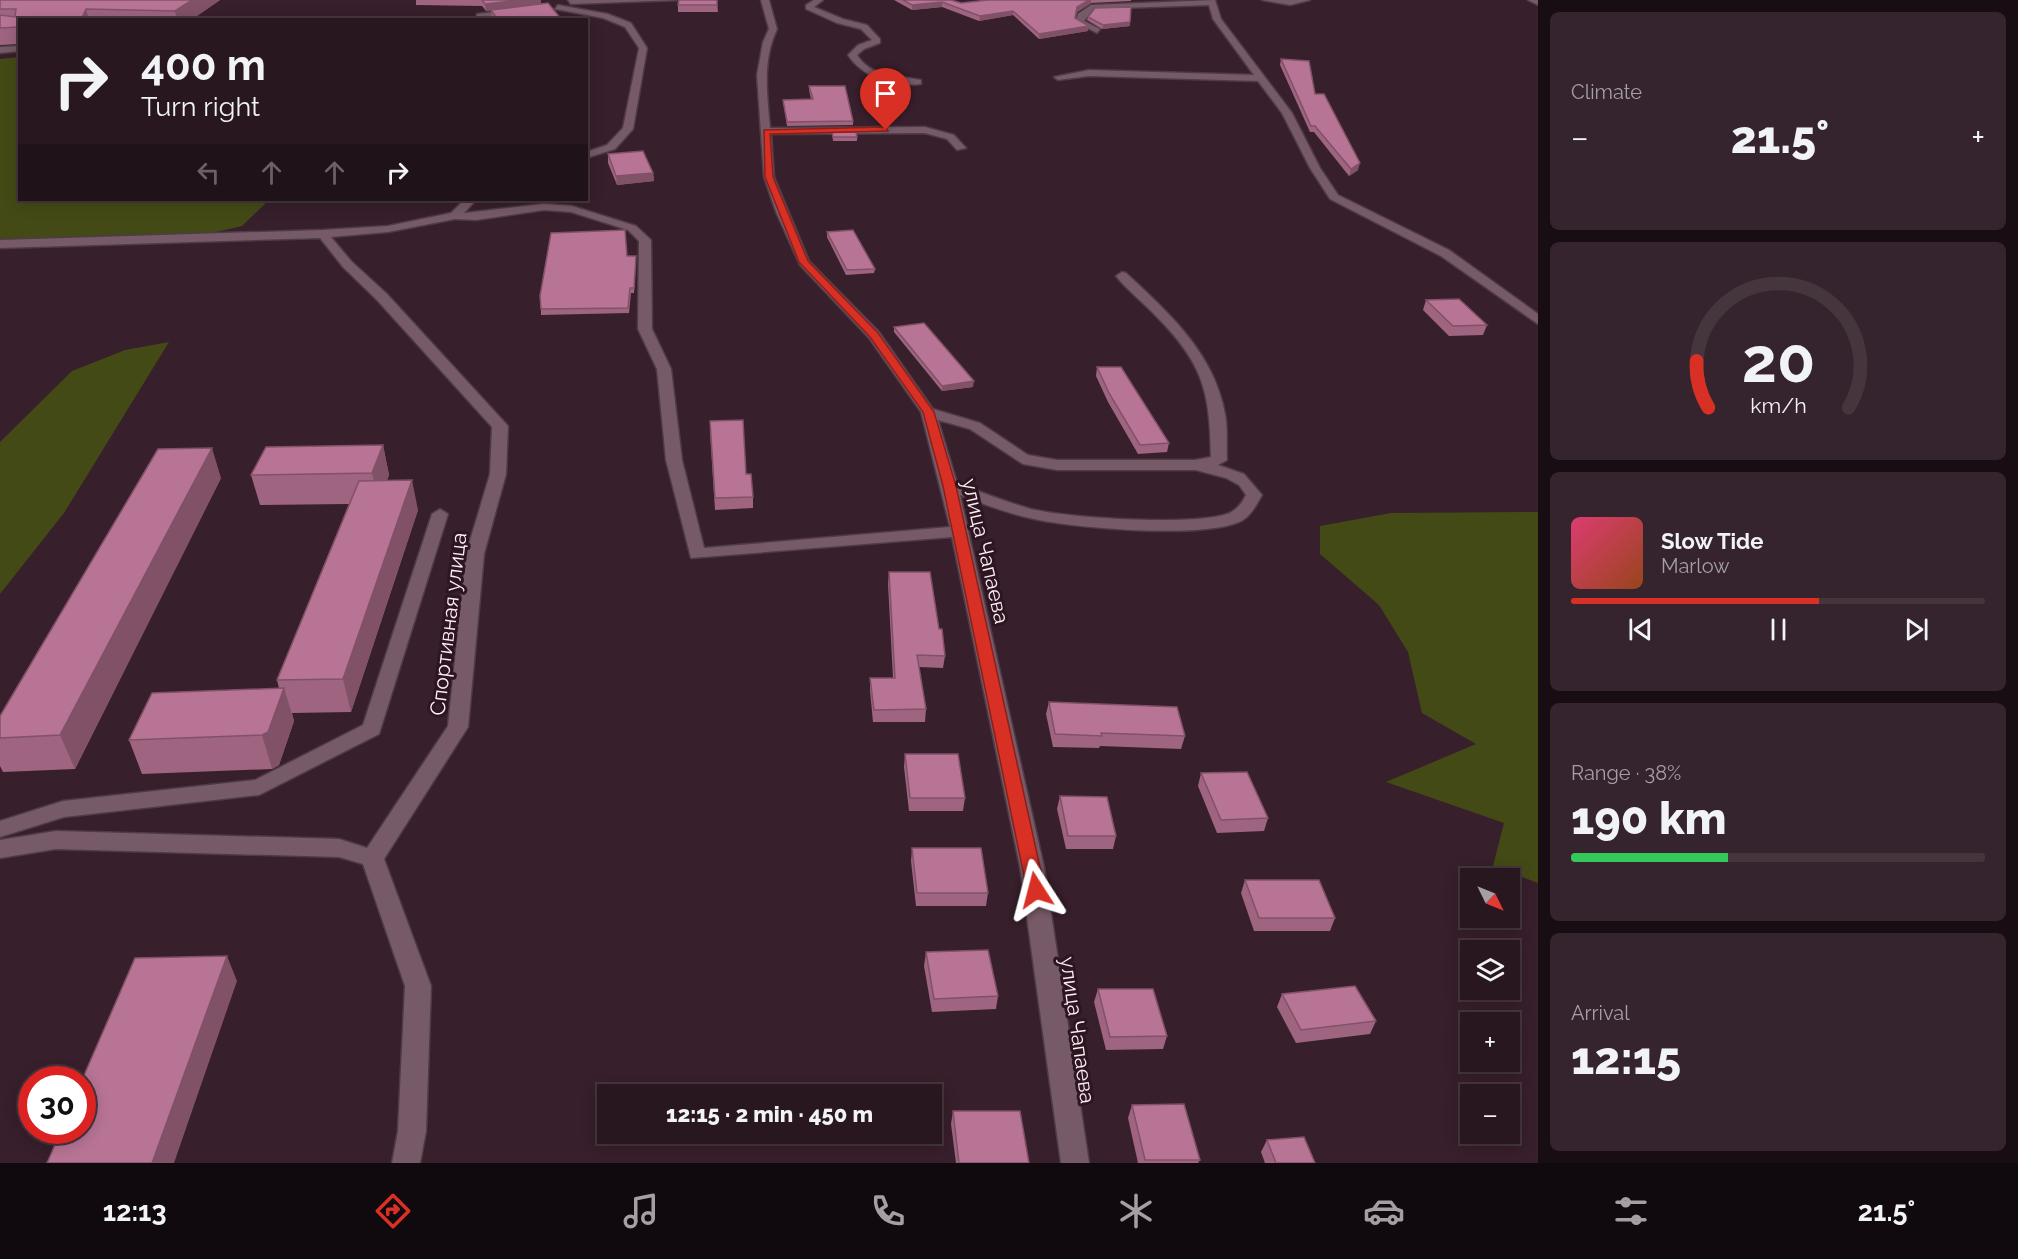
<!DOCTYPE html>
<html lang="en">
<head>
<meta charset="utf-8">
<style>
	:root { --surface:#291720; --page:#35242d; --text:#f1f3f6; --muted:#a59fa5; --line:#45363e; --accent:#d93025 }
	body { margin:0; font-family:Raleway,sans-serif; background:var(--page); color:var(--text); height:100vh; display:flex; flex-direction:column; font-size:22px; white-space:nowrap }
	* { box-sizing:border-box; margin:0 }
	p { font-size:20px; color:var(--muted) }
	.icon { flex:none; width:33px; height:33px; fill:none; stroke:currentColor; stroke-width:2; stroke-linecap:round; stroke-linejoin:round }
	.map { position:relative; flex:1; overflow:hidden }
	.sheet { display:flex; flex-direction:column; gap:12px; padding:12px; background:#170d12; width:480px }
	.sheet>* { flex:none }
	.hud { position:absolute; left:18px; top:18px; width:570px; height:183px; border-radius:0px; box-shadow:0 3px 15px #0003,0 0 0 2px var(--line); background:#291720; color:var(--text); overflow:hidden }
	.needle { width:39px; rotate:133deg }
	.buttons { position:absolute; left:1460px; top:868px; display:grid; gap:12px }
	.buttons a { display:grid; place-items:center; width:60px; height:60px; border-radius:0px; background:var(--surface); box-shadow:0 3px 15px #0003,0 0 0 2px var(--line); font-size:30px }
	.speed { position:absolute; left:18px; top:1066px; display:flex; gap:12px; font-size:30px; font-weight:700; text-align:center }
	.speed>* { display:grid; place-content:center; width:78px; height:78px; border-radius:50%; background:var(--surface); box-shadow:0 3px 15px #0003,0 0 0 2px var(--line); line-height:1 }
	.speed .limit { border:9px solid #d22; background:#fff; color:#111 }
	.pin { position:absolute; display:grid; place-items:center; width:51px; height:51px; color:#fff; margin:-62px -26px; border-radius:50% 50% 50% 0; rotate:-45deg; box-shadow:0 0 6px #0007 }
	.pin .icon { rotate:45deg }
	.me { position:absolute; width:66px; margin:-33px; rotate:351deg; stroke-linejoin:round; filter:drop-shadow(0 0 4px #0008) }
	.turn { display:flex; align-items:center; gap:21px; height:126px; padding:0 24px; font-size:27px }
	.turn .icon { width:78px; height:78px; stroke-width:2.5 }
	.turn b { display:block; font-size:42px; line-height:51px }
	.lanes { display:flex; align-items:center; height:57px; padding:0 24px; background:#0003; justify-content:center; gap:30px; direction:ltr }
	.lanes .off { opacity:.35 }
	.big { font-size:45px; font-weight:800; line-height:1.1 }
	.sheet .card { flex:1; display:flex; flex-direction:column; justify-content:center; gap:9px; min-width:0; padding:0 21px; border-radius:9px; background:var(--page) }
	.sheet .dial { align-items:center; gap:0 }
	.dial svg { height:156px; overflow:visible; fill:none; stroke:var(--line); stroke-width:7; stroke-linecap:round; text-anchor:middle }
	.dial text { fill:var(--text); stroke:none }
	.song { display:flex; align-items:center; gap:18px }
	.cover { width:72px; height:72px; border-radius:9px; background:linear-gradient(135deg,hsl(340 70% 55%),hsl(20 70% 35%)) }
	.played { height:6px; border-radius:3px; background:linear-gradient(90deg,var(--accent) 60%,var(--line) 60%) }
	.keys { display:flex; justify-content:space-around; direction:ltr }
	.heat { display:flex; justify-content:space-between; align-items:center; font-size:33px; direction:ltr }
	.charge { height:9px; border-radius:4px; background:linear-gradient(90deg,#34c759 38%,var(--line) 0) }
	.trip { position:absolute; left:597px; top:1084px; width:345px; height:60px; border-radius:0px; background:var(--surface); box-shadow:0 3px 15px #0003,0 0 0 2px var(--line); font-weight:800; line-height:60px; text-align:center }
	.tabs { display:flex; height:96px; justify-content:space-around; align-items:center; background:#10090d; color:var(--muted) }
	.tabs .icon { width:42px; height:42px }
	.tabs .current { color:var(--accent) }
	.tabs b { font-size:27px; color:var(--text) }
	main { display:flex; flex:1; min-height:0 }
	.map>svg:first-child { display:block }
</style>
</head>
<body>
<main>
<div class="map">
<svg width="1538" height="1163" viewBox="0 0 1538 1163">
	<rect width="100%" height="100%" fill="#371f2b"/>
	<g fill="#444a16">
		<path d="M19,57L20,200H269L242,226L216,232L143,237L0,239V59Z"/>
		<path d="M169,342L64,513L0,594V442L72,371L125,350Z"/>
		<path d="M1538,512V883L1493,866L1504,823L1386,782L1476,744L1422,713L1408,652L1379,605L1320,554V526L1391,513Z"/>
	</g>
	<g fill="none" stroke-linecap="round" stroke-linejoin="round">
		<g stroke="#4e3b45" stroke-width="3">
			<g id="minor">
				<path d="M568,0H679L571,4Z"/>
				<path d="M761,0H769L777,29C762,61 767,94 770,128L925,127L954,135L966,148L957,150L947,139L925,133L771,134L774,177L809,261L879,332L933,409L980,423L1028,455L1057,460H1195L1211,457C1210,391 1203,363 1155,315C1143,302 1127,290 1116,276L1122,272L1126,273C1169,313 1214,353 1225,414C1228,429 1226,445 1227,460L1218,465L1244,474L1262,495C1257,504 1252,514 1243,520C1209,540 1069,528 1030,518C1006,513 983,504 960,495L1044,867L1089,1163H1061L1020,867L952,537L691,558L666,460L657,369L638,329L639,241L628,230L571,212L544,210L476,220L455,219L388,232L331,237L351,261L387,294L508,426L506,474L484,554L468,727L384,859L431,986L426,1131L420,1163H392L398,1131L405,986L363,864L339,857L56,849L0,858V840L56,831L339,839L367,848L448,726L466,554L490,474L492,427L377,300L343,267L320,238L0,248V240L323,230L388,226L451,213L464,200H476L464,213L544,204L572,206L636,226L651,240L652,329L671,369L682,460L704,548L950,527L921,412L869,338L800,265L776,212L764,177L757,75L763,42L769,29ZM938,420L970,429L1023,464L1057,470H1196L1226,478L1239,485L1246,495C1242,503 1236,511 1227,514C1191,526 1069,518 1031,509C1006,502 981,492 957,483Z"/>
				<path d="M814,0H823L814,7L843,19L867,25L880,39V43L864,49L857,55C872,78 897,75 921,80V84C894,87 863,78 848,55L858,45L872,40L861,29L837,23L806,9V5Z"/>
				<path d="M1215,0L1221,19L1292,113L1320,168L1338,195L1449,250L1538,314V324L1441,256L1330,199L1310,168L1282,113L1258,81L1089,76L1058,80L1054,77L1089,70L1254,75L1213,19L1209,5L1093,9L1084,21L1100,29L1097,33L1076,22L1078,14L1091,5Z"/>
				<path d="M1262,0H1310L1290,5Z"/>
				<path d="M1528,0H1538V5Z"/>
				<path d="M558,5L608,14L631,23L647,48L633,129L615,149L586,158V152L607,145L623,128L639,48L625,27L603,18L555,9Z"/>
				<path d="M517,9L520,13L476,20L477,14Z"/>
				<path d="M20,46V51L0,53V47Z"/>
				<path d="M440,509L448,514L379,734L259,795L64,817L0,837V821L63,801L255,780L363,725L432,514Z"/>
			</g>
		</g>
		<use href="#minor" fill="#765a67" fill-rule="evenodd"/>
	</g>
	<g fill="#9e6480">
		<path d="M0,0H220L191,20H20V44L0,45Z"/>
		<path d="M416,0H541V3L562,20H493L491,10L486,11L482,6L416,5Z"/>
		<path d="M717,0L718,12H678V5Z"/>
		<path d="M894,0H951L961,3L988,0H1131V1L1091,3L1077,12L1075,18L1088,31L1039,39L1013,15L979,21L942,7L912,10Z"/>
		<path d="M1088,17L1130,22V26L1102,29L1087,20Z"/>
		<path d="M1281,59L1315,94L1358,170L1349,176L1314,132H1310L1280,65Z"/>
		<path d="M809,86L853,121V125L787,126L783,100L811,99L809,90Z"/>
		<path d="M832,132L857,137V141H833Z"/>
		<path d="M608,154L653,173L654,181L617,185L608,163Z"/>
		<path d="M827,232L875,269L874,273L846,275L827,237Z"/>
		<path d="M627,256H636V261L634,293H631L629,313L541,315V309Z"/>
		<path d="M1426,300L1487,325L1483,335L1449,336L1423,310Z"/>
		<path d="M894,327L973,387L942,391L894,332Z"/>
		<path d="M1097,367L1169,443L1167,452L1138,454L1108,402L1096,376Z"/>
		<path d="M710,432L746,474L753,497V508L715,510Z"/>
		<path d="M383,445L389,475L387,480L418,510L351,712L292,713L294,721L279,765L272,769L142,774L129,740L279,688L277,680L349,504L260,505L251,475Z"/>
		<path d="M221,478L75,769L3,772L0,766V716Z"/>
		<path d="M889,572L939,629L945,656L943,668L919,667L926,709L925,722H873L870,691V678H893L888,584Z"/>
		<path d="M1049,702L1185,736L1181,749L1100,746L1099,748L1053,747L1046,714Z"/>
		<path d="M905,754L965,798L963,811H909L904,767Z"/>
		<path d="M1201,773L1268,818L1264,831L1217,833L1198,786Z"/>
		<path d="M1060,796L1116,836L1113,849H1066L1057,809Z"/>
		<path d="M912,848L988,893L986,906H916L911,861Z"/>
		<path d="M1245,880L1335,918L1330,931H1254L1241,893Z"/>
		<path d="M926,952L998,996L996,1009L932,1012L924,966Z"/>
		<path d="M1098,989L1167,1036L1163,1049L1106,1050L1094,1002Z"/>
		<path d="M1282,994L1376,1021L1370,1034L1296,1043L1277,1007Z"/>
		<path d="M1132,1105L1200,1160L1198,1163H1138L1128,1118Z"/>
		<path d="M953,1111L1029,1163H956L951,1124Z"/>
		<path d="M1267,1140L1315,1163H1265L1261,1152Z"/>
	</g>
	<g fill="#815168">
		<path d="M192,0H220L191,20H177L175,11Z"/>
		<path d="M523,0H541V4L486,11L485,4Z"/>
		<path d="M1089,0H1091V3L1077,12L1074,23L1077,7Z"/>
		<path d="M942,2V7L912,10V5Z"/>
		<path d="M86,9L89,20H81Z"/>
		<path d="M1013,11V15L979,21L980,16Z"/>
		<path d="M1130,22V26L1102,29L1103,25Z"/>
		<path d="M1089,26L1088,31L1039,39V34Z"/>
		<path d="M1360,163L1358,170L1349,176L1351,169Z"/>
		<path d="M653,173L654,181L617,185L616,176Z"/>
		<path d="M974,381L973,387L942,391V386Z"/>
		<path d="M383,445L389,475L379,503L372,473Z"/>
		<path d="M212,448L221,478L75,769L60,735Z"/>
		<path d="M412,480L418,510L351,712L343,679Z"/>
		<path d="M284,688L294,721L279,765L272,769L262,735Z"/>
		<path d="M227,956L237,981L174,1163H152Z"/>
	</g>
	<g fill="#b87495" stroke="#815168" stroke-width="1.5">
		<path d="M0,0H192L175,11L86,9L81,20H20V27L0,28V15L15,17L16,9H0Z"/>
		<path d="M482,0H523L485,4Z"/>
		<path d="M679,0H717V5H678Z"/>
		<path d="M903,0H951L961,3L988,0H1089L1077,7L1075,18L1089,26L1039,34L1013,11L980,16L942,2L912,5Z"/>
		<path d="M548,3L562,20H498L491,10Z"/>
		<path d="M1131,7L1130,22L1103,25L1088,17L1095,8Z"/>
		<path d="M1281,59L1309,61L1315,94H1324L1360,163L1351,169L1315,126H1311Z"/>
		<path d="M809,86H845L853,121L787,122L783,100L813,99Z"/>
		<path d="M832,132H856L857,137H833Z"/>
		<path d="M643,151L653,173L616,176L608,154Z"/>
		<path d="M625,230L627,256H636L634,288H630L628,308L541,309L540,296L551,233Z"/>
		<path d="M853,230L875,269L847,270L827,232Z"/>
		<path d="M1459,299L1487,325L1453,326L1426,300Z"/>
		<path d="M924,323L974,381L942,386L894,327Z"/>
		<path d="M1097,367H1121L1169,443L1140,445L1109,393Z"/>
		<path d="M743,420L746,474H751L753,497L715,498L710,421Z"/>
		<path d="M383,445L372,473L251,475L266,447Z"/>
		<path d="M212,448L60,735L0,738V716L158,449Z"/>
		<path d="M412,480L343,679L277,680L359,481Z"/>
		<path d="M889,572H930L939,629H942L945,656L917,655L926,709L874,710L870,678H895Z"/>
		<path d="M284,688L268,732L262,735L129,740L152,693Z"/>
		<path d="M1049,702L1177,707L1185,736L1101,733L1102,736L1055,734Z"/>
		<path d="M905,754H958L965,798H910Z"/>
		<path d="M1247,772L1268,818L1221,820L1201,773Z"/>
		<path d="M1060,796L1107,797L1116,836H1068Z"/>
		<path d="M912,848H981L988,893H917Z"/>
		<path d="M1245,880H1319L1335,918H1259Z"/>
		<path d="M988,950L998,996L934,999L926,952Z"/>
		<path d="M227,956L152,1163H47L61,1131H82V1080L135,958Z"/>
		<path d="M1355,986L1376,1021L1301,1030L1282,994Z"/>
		<path d="M1098,989H1153L1167,1036L1110,1037Z"/>
		<path d="M1184,1104L1200,1160H1145L1132,1105Z"/>
		<path d="M953,1111H1020L1029,1163H959Z"/>
		<path d="M1304,1137L1315,1163H1276L1267,1140Z"/>
	</g>
	<path fill="#d93025" stroke="#8d1f18" stroke-width="1.5" d="M886,127L888,131L770,134L773,177L808,261L878,333L934,412L956,486L1045,890L1042,895H1029L1027,890L943,486L923,412L870,337L799,262L765,177L764,130Z"/>
	<g text-anchor="middle" dominant-baseline="central" stroke-width="6" stroke-linejoin="round" paint-order="stroke">
		<g font-size="21" fill="#fdeff5" stroke="#2d1521">
			<text transform="translate(986 551) rotate(77)">улица Чапаева</text>
			<text transform="translate(448 624) rotate(-83)">Спортивная улица</text>
			<text transform="translate(1078 1030) rotate(82)">улица Чапаева</text>
		</g>
	</g>
</svg>
<div class="buttons">
<a><svg class="needle" viewBox="-14 -14 28 28"><path d="M0-13l5 13h-10z" fill="#e53935"/><path d="M0 13l5-13h-10z" fill="#a59fa5"/></svg></a>
<a><svg class="icon" aria-label="layers" viewBox="0 0 24 24"><path d="M12 4l9 5-9 5-9-5zM3 14l9 5 9-5"/></svg></a>
<a>+</a>
<a>−</a>
</div>
<div class="speed"><div class="limit">30</div></div>
<div class="pin" style="left:886px;top:130px;background:#d93025"><svg class="icon" aria-label="arrive" viewBox="0 0 24 24"><path d="M6 21V4h12l-3 4 3 4H6"/></svg></div>
<svg class="me" style="left:1036px;top:890px" viewBox="-20 -20 40 40"><path d="M0-17L14 15 0 8-14 15z" fill="#d93025" stroke="#fff" stroke-width="4"/></svg>
<div class="trip">12:15 · 2 min · 450 m</div>
<div class="hud">
<div class="turn"><svg class="icon" aria-label="right" viewBox="0 0 24 24"><path d="M7 20v-9h11M14 6l5 5-5 5"/></svg><div><b>400 m</b>Turn right</div></div>
<div class="lanes"><svg class="icon off" aria-label="left" viewBox="0 0 24 24"><path d="M17 20v-9H6M10 6l-5 5 5 5"/></svg><svg class="icon off" aria-label="ahead" viewBox="0 0 24 24"><path d="M12 20V5M6 11l6-6 6 6"/></svg><svg class="icon off" aria-label="ahead" viewBox="0 0 24 24"><path d="M12 20V5M6 11l6-6 6 6"/></svg><svg class="icon" aria-label="right" viewBox="0 0 24 24"><path d="M7 20v-9h11M14 6l5 5-5 5"/></svg></div>
</div>
</div>
<section class="sheet">
<div class="card"><p>Climate</p>
<div class="heat"><a>−</a><b class="big">21.5°</b><a>+</a></div>
</div>
<div class="card dial"><svg viewBox="0 0 100 80">
<path d="M14 69A42 42 0 1 1 86 69"/>
<path d="M14 69A42 42 0 0 1 8 45" stroke="#d93025"/>
<text x="50" y="56" font-size="32" font-weight="700">20</text>
<text x="50" y="72" font-size="11">km/h</text>
</svg></div>
<div class="card">
<div class="song"><i class="cover"></i><div><b>Slow Tide</b><p>Marlow</p></div></div>
<div class="played"></div>
<div class="keys"><svg class="icon" aria-label="previous" viewBox="0 0 24 24"><path d="M18 5L8 12l10 7zM5 5v14"/></svg><svg class="icon" aria-label="pause" viewBox="0 0 24 24"><path d="M8 5v14M16 5v14"/></svg><svg class="icon" aria-label="next" viewBox="0 0 24 24"><path d="M6 5l10 7-10 7zM19 5v14"/></svg></div>
</div>
<div class="card"><p>Range · 38%</p><b class="big">190 km</b><div class="charge"></div></div>
<div class="card"><p>Arrival</p><b class="big">12:15</b></div>
</section>
</main>
<nav class="tabs">
<b>12:13</b>
<svg class="icon current" aria-label="directions" viewBox="0 0 24 24"><path d="M12 3l9 9-9 9-9-9zM9 14v-3h6M13 9l2 2-2 2"/></svg>
<svg class="icon" aria-label="music" viewBox="0 0 24 24"><path d="M9 18V5l10-2v13"/><circle cx="6" cy="18" r="3"/><circle cx="16" cy="16" r="3"/></svg>
<svg class="icon" aria-label="phone" viewBox="0 0 24 24"><path d="M5 4h4l2 5-3 2q2 4 5 5l2-3 5 2v4C11 20 4 13 5 4z"/></svg>
<svg class="icon" aria-label="climate" viewBox="0 0 24 24"><path d="M12 3v18M4 7l16 10M4 17L20 7"/></svg>
<svg class="icon" aria-label="car" viewBox="0 0 24 24"><path d="M5 17H2v-5l4-1 3-4h7l3 4 3 1v5h-3M9 17h6M6 11h13"/><circle cx="7" cy="17" r="2"/><circle cx="17" cy="17" r="2"/></svg>
<svg class="icon" aria-label="filters" viewBox="0 0 24 24"><path d="M4 7h16M4 17h16"/><circle cx="9" cy="7" r="2"/><circle cx="15" cy="17" r="2"/></svg>
<b>21.5°</b>
</nav>
</body>
</html>
